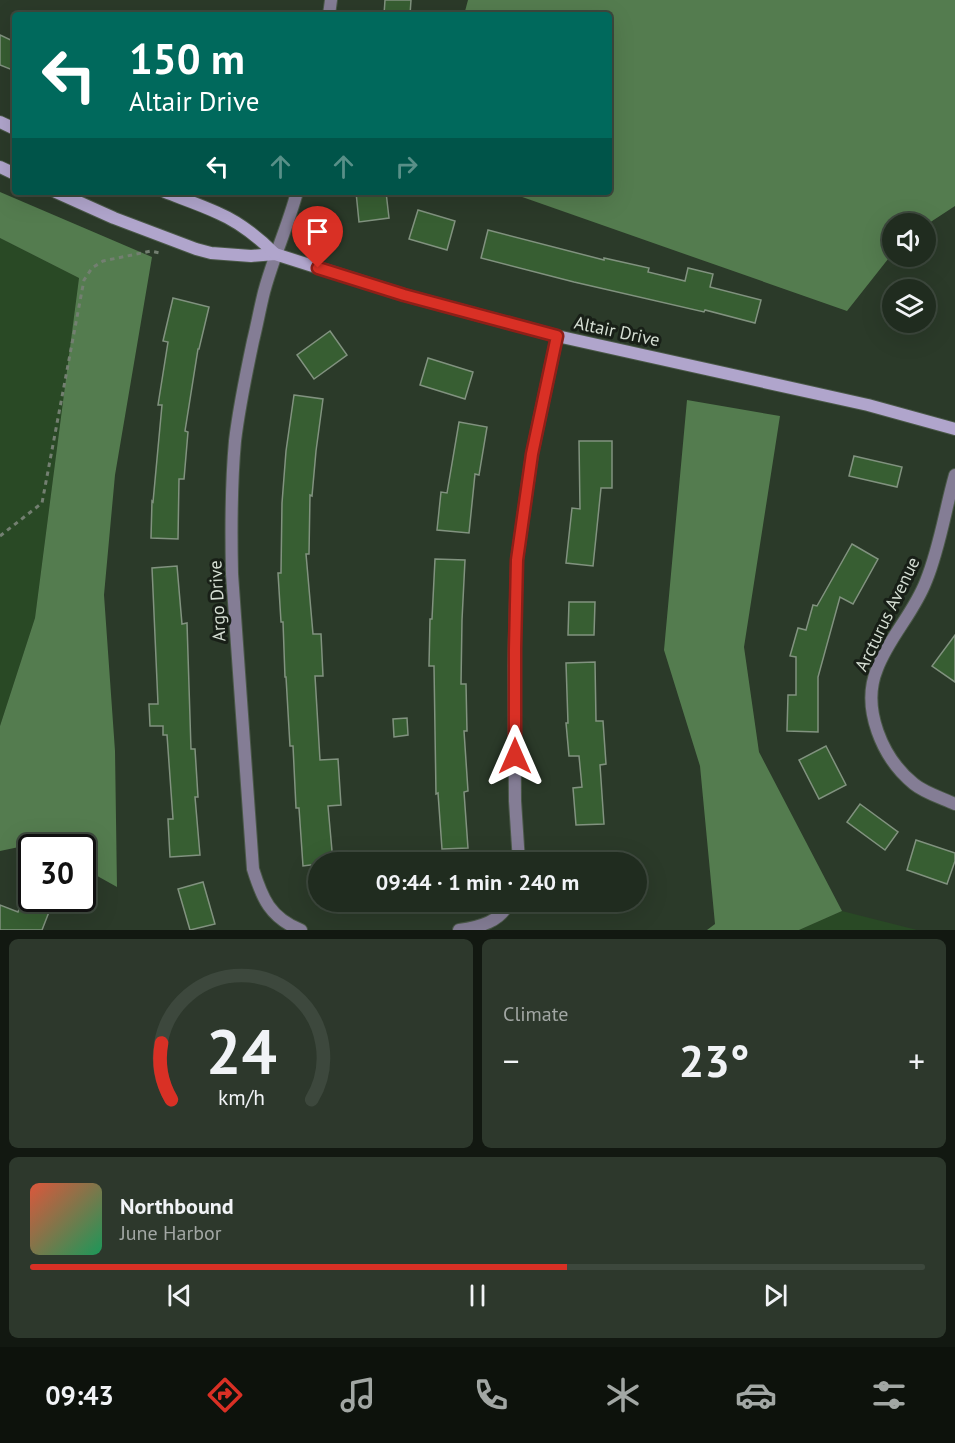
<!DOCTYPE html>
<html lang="en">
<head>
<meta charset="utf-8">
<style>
	:root { --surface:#202c1f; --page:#2d382c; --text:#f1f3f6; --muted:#a2a7a4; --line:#3d483d; --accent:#d93025 }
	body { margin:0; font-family:"PT Sans",sans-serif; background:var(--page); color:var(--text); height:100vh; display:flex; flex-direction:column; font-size:22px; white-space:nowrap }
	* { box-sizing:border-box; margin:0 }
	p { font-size:20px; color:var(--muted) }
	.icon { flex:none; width:33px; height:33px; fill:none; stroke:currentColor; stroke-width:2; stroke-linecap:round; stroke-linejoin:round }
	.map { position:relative; height:930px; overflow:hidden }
	.details { display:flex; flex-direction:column; gap:9px; padding:9px; background:#121811; flex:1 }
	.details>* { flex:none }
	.top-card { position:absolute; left:12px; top:12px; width:600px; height:183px; border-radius:6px; box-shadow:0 6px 24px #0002,0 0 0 2px var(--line); background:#00695c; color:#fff; overflow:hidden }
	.fabs { position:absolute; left:882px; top:213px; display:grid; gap:12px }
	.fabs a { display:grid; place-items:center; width:54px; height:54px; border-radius:50%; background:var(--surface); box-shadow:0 6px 24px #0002,0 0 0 2px var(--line); font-size:30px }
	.speed { position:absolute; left:18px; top:834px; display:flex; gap:12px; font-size:30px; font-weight:700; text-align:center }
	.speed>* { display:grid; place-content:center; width:78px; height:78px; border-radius:50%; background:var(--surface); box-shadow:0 6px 24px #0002,0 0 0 2px var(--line); line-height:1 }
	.speed .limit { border:3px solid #111; border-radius:9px; background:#fff; color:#111 }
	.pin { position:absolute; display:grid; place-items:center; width:51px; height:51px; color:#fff; margin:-62px -26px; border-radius:50% 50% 50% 0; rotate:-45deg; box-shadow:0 0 6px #0007 }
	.pin .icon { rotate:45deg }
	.me { position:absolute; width:66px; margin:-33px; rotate:0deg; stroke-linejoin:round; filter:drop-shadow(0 0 4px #0008) }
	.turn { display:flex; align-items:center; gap:21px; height:126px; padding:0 18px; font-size:27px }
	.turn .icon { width:78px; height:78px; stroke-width:2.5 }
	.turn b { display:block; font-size:42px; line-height:51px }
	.lanes { display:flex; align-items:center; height:57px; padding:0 18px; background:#0003; justify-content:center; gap:30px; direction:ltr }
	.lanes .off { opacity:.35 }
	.big { font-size:45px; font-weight:700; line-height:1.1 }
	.details .tile { flex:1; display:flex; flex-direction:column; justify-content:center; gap:9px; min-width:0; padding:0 21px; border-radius:9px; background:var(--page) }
	.details .dial { align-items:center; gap:0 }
	.dial svg { height:156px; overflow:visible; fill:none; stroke:var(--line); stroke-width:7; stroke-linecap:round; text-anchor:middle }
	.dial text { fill:var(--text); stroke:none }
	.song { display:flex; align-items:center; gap:18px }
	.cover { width:72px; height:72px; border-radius:9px; background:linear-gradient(135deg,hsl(10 70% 55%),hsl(150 70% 35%)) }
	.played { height:6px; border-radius:3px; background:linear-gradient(90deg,var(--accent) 60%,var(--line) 60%) }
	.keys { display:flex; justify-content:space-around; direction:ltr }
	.heat { display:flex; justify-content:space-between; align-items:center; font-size:33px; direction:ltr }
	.details .tiles { flex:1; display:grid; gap:9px; grid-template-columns:1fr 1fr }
	.tile:last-child { grid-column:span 2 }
	.trip { position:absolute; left:308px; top:852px; width:339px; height:60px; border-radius:30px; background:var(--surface); box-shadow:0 6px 24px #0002,0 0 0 2px var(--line); font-weight:700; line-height:60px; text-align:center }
	.tab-bar { display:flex; height:96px; justify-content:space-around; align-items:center; background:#0d120c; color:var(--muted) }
	.tab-bar .icon { width:42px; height:42px }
	.tab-bar .current { color:var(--accent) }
	.tab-bar b { font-size:27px; color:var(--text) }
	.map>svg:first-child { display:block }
</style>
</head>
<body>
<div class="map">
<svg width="955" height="930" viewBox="0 0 955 930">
	<rect width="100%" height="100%" fill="#2b3a29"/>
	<g fill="#294925">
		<path d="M0,238L79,278L35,618L0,726Z"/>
		<path d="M842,911L917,930H799Z"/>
	</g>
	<g fill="#547c4f">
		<path d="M468,0H955V206L926,225L892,224V254L847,311L508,192H609V15H464Z"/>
		<path d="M0,192L152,257L115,475L104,595L115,751L117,887L83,868L82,848L45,847L38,843L0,851V726L35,618L79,278L0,238Z"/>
		<path d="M687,400L780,416L744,647L759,752L842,911L799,930H707L715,924L700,766L664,650Z"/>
	</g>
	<g fill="#375e32" stroke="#81927f" stroke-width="1.5">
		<path d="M385,0H411L410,15H384Z"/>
		<path d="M0,35L15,42V71L0,65Z"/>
		<path d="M356,192H386L389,218L359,222Z"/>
		<path d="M418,210L455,221L447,250L409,239Z"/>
		<path d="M488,230L604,260V258L649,268L648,272L685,281L688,268L713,274L710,287L761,300L755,323L705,310L704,312L574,282L481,258Z"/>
		<path d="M173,298L209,307L199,349H198L185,431L188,432L184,479H179L178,539L151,538L152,501L153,502L162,405H158L168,342L163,341Z"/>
		<path d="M330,331L347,355L314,379L297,355Z"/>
		<path d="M428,358L473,372L465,399L420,385Z"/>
		<path d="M294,395L323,399L316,451L312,496L310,495L309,554H306L313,634H321L323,676H315L320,760L338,759L341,805L328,806L333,862H318V864L303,866L299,808H296L293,746H290L286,677H285L283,622H281L278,573H281L282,503L286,451Z"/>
		<path d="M459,422L487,427L479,475L475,474L469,533L437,530L441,492L447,493Z"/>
		<path d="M579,441H612V488H601L593,566L566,563L572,508L580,509Z"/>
		<path d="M854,456L902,467L897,487L849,476Z"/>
		<path d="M852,544L878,559L853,604L840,597L818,677V732L787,731L788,695H796V657L790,656L798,628L806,630L813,605L817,606Z"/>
		<path d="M435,559L465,560L462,620L461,684H466L467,731H464L468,791L464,792L468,848L442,849L438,793L436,794L434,666H429L430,619H432Z"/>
		<path d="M177,566L182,624L187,623L191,749H195L198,797H195L200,855L170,857L168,819H173L167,735H163V726H150L149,704H158L152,568Z"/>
		<path d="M569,602H595L594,635H568Z"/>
		<path d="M955,635V682L932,666Z"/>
		<path d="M595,662L596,721H603L606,764L600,765L604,824L576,825L573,788L582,787L579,756H569L566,723H568L566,663Z"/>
		<path d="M407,718L408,735L394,737L393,719Z"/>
		<path d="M826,746L846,785L819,799L799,760Z"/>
		<path d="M860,804L898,832L885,850L847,822Z"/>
		<path d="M916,840L955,853V861L947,884L907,870Z"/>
		<path d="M203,882L215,924L190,930L178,889Z"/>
		<path d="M22,901L49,912L42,930H0V905L18,912Z"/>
	</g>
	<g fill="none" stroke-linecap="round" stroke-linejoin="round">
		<g stroke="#4a5848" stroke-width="14">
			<g id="street">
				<path d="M329,15L331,0"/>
				<path d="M297,192C288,226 273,258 264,292C260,308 257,325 253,341C246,374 239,407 235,441C231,485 231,529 232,574L253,869C262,898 270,918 301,930"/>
				<path d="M955,475C945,510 940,547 926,581C914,613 889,637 877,669C861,708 882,758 914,784C925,793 942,798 955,804"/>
				<path d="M519,862L515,801L514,666L517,560L532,454L557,336"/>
				<path d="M459,930C479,927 501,922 509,902"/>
			</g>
		</g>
		<g stroke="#4a5848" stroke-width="14">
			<g id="secondary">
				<path d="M0,122L15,129"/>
				<path d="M0,167L15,174"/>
				<path d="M56,192L114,218L196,249L211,253L251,256L275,254L404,295L557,336L868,405L955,429"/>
				<path d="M165,192C183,199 201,205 218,213C239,222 259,238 275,254"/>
			</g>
		</g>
		<path stroke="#737f71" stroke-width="3" stroke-dasharray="4.5 4.5" stroke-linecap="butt" d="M0,536L42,503L84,280L92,268L103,261L151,251L160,253"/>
		<use href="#street" stroke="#847d95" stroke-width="12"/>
		<use href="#secondary" stroke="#b0a5cc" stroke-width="12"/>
	</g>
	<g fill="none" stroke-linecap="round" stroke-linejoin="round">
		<g stroke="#8d1f18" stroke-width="15">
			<path id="route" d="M318,268L404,295L557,336L532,454L517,560L515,649V756"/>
		</g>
		<use href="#route" stroke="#d93025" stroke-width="10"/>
	</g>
	<g text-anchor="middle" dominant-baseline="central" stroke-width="6" stroke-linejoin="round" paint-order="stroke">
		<g font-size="18" fill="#d5ded3" stroke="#181f17">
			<text transform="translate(617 331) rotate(12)">Altair Drive</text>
			<text transform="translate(217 601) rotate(-93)">Argo Drive</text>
			<text transform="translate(887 614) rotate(-64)">Arcturus Avenue</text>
		</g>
	</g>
</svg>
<div class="fabs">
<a><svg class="icon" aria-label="sound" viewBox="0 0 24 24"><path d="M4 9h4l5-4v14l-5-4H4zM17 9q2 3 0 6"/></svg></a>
<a><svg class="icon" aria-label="layers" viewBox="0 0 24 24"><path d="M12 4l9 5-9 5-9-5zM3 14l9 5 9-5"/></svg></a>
</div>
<div class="speed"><div class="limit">30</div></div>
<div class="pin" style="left:318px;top:268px;background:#d93025"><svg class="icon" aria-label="arrive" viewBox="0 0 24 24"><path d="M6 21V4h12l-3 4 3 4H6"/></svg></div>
<svg class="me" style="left:515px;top:756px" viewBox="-20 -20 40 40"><path d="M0-17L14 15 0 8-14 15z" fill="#d93025" stroke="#fff" stroke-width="4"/></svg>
<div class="trip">09:44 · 1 min · 240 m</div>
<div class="top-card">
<div class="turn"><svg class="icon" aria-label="left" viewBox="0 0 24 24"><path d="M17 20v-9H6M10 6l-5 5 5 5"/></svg><div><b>150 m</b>Altair Drive</div></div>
<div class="lanes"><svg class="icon" aria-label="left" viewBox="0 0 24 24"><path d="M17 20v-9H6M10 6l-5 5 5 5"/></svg><svg class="icon off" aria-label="ahead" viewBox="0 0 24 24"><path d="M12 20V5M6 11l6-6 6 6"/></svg><svg class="icon off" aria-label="ahead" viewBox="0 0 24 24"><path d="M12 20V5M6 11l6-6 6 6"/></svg><svg class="icon off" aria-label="right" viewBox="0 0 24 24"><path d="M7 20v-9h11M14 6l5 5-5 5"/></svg></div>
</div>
</div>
<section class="details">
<div class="tiles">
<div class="tile dial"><svg viewBox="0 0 100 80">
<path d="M14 69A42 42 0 1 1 86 69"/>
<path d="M14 69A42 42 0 0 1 9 40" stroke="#d93025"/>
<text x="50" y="56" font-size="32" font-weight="700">24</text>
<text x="50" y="72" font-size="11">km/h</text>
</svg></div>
<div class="tile"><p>Climate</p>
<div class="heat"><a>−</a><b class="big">23°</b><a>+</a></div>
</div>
<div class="tile">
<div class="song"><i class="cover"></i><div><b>Northbound</b><p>June Harbor</p></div></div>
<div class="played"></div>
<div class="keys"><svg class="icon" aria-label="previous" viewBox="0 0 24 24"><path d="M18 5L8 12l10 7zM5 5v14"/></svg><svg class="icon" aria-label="pause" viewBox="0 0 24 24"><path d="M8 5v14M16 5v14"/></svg><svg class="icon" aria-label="next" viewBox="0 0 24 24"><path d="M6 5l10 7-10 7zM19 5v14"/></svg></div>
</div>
</div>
</section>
<nav class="tab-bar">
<b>09:43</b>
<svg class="icon current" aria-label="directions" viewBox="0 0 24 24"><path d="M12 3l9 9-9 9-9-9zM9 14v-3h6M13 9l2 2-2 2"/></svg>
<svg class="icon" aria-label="music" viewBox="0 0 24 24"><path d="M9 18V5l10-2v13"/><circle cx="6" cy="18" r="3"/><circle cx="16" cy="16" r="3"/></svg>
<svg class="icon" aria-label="phone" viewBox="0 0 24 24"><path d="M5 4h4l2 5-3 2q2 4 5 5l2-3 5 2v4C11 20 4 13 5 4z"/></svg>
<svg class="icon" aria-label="climate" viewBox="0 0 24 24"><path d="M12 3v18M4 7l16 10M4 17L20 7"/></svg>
<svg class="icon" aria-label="car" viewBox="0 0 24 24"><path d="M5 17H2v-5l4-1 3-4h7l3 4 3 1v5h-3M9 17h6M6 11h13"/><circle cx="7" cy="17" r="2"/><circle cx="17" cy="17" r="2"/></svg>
<svg class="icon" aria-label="filters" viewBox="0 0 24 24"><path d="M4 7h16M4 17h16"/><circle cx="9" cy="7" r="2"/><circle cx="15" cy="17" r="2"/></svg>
</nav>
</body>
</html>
